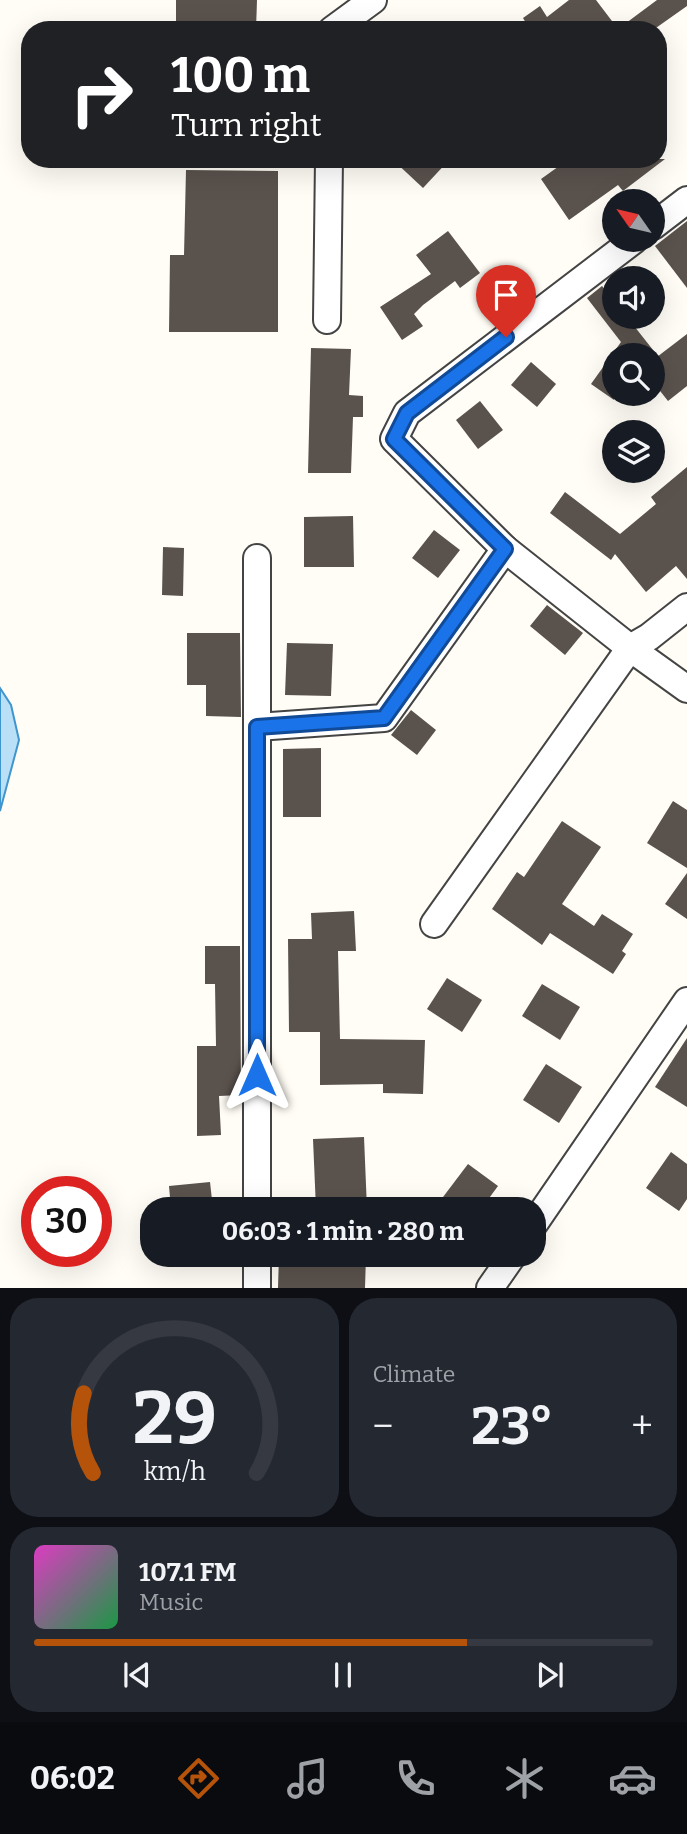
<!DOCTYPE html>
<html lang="en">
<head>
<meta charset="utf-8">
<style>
	:root { --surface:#171b24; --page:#242831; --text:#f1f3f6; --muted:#9ea1a6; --line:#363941; --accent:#b45309 }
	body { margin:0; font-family:Bitter,serif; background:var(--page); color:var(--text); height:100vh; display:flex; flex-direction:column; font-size:26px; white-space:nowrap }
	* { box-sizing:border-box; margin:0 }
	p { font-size:23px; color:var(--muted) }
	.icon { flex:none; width:38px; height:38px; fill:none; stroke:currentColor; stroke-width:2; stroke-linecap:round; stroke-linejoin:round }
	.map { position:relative; height:1288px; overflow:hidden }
	.panel { display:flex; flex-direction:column; gap:10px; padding:10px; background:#0d0f14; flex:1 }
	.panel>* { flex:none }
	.top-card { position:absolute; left:21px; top:21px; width:646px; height:147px; border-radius:28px; box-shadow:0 7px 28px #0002; background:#202124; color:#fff; overflow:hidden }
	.needle { width:46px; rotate:304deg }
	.fabs { position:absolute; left:602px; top:189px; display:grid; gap:14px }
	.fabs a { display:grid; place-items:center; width:63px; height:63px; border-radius:50%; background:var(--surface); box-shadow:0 7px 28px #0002; font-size:35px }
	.speed { position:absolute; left:21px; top:1176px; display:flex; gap:14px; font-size:35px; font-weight:700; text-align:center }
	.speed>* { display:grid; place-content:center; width:91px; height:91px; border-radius:50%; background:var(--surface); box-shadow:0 7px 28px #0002; line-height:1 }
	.speed .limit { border:10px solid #d22; background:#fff; color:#111 }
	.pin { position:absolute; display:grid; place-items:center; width:60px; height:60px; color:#fff; margin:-72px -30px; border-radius:50% 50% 50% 0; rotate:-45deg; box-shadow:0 0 7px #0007 }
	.pin .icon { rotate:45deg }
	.me { position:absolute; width:77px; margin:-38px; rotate:0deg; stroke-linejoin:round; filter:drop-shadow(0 0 5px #0008) }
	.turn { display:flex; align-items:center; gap:24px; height:147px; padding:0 35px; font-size:32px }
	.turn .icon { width:91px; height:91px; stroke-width:2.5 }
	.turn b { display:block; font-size:49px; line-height:60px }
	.big { font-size:52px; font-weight:700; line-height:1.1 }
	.panel .card { flex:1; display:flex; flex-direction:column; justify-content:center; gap:10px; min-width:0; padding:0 24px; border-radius:28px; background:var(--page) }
	.panel .dial { align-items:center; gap:0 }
	.dial svg { height:182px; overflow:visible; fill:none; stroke:var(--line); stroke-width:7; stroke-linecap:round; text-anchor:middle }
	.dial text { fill:var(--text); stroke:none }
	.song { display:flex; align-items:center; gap:21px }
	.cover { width:84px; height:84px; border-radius:10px; background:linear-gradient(135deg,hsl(310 70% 55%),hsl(140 70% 35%)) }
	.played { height:7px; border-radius:4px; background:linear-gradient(90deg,var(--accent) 70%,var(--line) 70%) }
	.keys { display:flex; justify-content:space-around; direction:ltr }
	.heat { display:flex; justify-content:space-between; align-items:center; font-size:38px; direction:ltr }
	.panel .tiles { flex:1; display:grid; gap:10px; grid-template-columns:1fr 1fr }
	.card:last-child { grid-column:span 2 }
	.trip { position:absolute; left:140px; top:1197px; width:406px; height:70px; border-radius:28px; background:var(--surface); box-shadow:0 7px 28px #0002; font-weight:700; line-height:70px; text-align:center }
	.menu { display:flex; height:112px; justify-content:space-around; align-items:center; background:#090b0e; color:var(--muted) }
	.menu .icon { width:49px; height:49px }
	.menu .on { color:var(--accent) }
	.menu b { font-size:32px; color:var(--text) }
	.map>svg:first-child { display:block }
</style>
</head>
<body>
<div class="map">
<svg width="687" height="1288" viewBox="0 0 687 1288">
	<rect width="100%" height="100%" fill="#fffdf5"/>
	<path fill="#b9e0f7" stroke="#3f96cf" stroke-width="2" d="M0,688L11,705L19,740L0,811Z"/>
	<g fill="#5a524d">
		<path d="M176,0H257L256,30H176Z"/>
		<path d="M569,0H596L618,29L657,0H687V6L653,30H530L523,18L540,6L547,17Z"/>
		<path d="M392,159H450L423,188Z"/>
		<path d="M569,159H665L623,191L618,185L569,220L541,179Z"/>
		<path d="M186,170L278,171V332H169L170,255H184Z"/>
		<path d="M687,221V288L655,246Z"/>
		<path d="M448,231L480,273L460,288L455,281L423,305L414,314L423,326L402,340L380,307L431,274L416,255Z"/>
		<path d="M602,286L614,301V317H627L657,355H614V400L591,384L621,342L587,298Z"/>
		<path d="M687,334V386L668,401L653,382V360Z"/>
		<path d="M311,348L351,349L349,395L363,396V417H353L351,473H308Z"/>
		<path d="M531,362L556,384L537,407L511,385Z"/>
		<path d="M480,401L503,430L478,449L456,420Z"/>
		<path d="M687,467V579L676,566L646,592L615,554L611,560L550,513L565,492L620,534L656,504L651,497Z"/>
		<path d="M353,516L354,567H304V517Z"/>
		<path d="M434,530L460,550L438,578L412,558Z"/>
		<path d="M163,547L184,548L183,596L162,595Z"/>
		<path d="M547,605L583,633L565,655L530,626Z"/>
		<path d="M187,633H240L241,717L206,716V685H187Z"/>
		<path d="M287,643L333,644L331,696L285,695Z"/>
		<path d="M411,710L436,730L417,755L391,735Z"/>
		<path d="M321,748V817H283V749Z"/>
		<path d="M673,801L687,810V868L647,843Z"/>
		<path d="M562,821L601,847L562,904L594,926L602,914L633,934L622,951L626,954L613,974L550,933L542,945L492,909L517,872L524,877Z"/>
		<path d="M687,873V919L665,904Z"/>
		<path d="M354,911L356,951H338L340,1039L425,1040L423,1094L383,1093V1084L320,1085V1032H289L288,939H312L311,913Z"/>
		<path d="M205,946H240L241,1095L219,1096L221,1135L197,1136V1046H216L215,984H205Z"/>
		<path d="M447,978L482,1000L462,1032L427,1009Z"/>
		<path d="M542,984L580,1007L560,1040L522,1016Z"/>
		<path d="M687,1038V1107L655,1087Z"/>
		<path d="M546,1064L582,1087L559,1123L523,1100Z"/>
		<path d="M364,1137L367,1209H316L313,1139Z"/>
		<path d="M671,1152L687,1164V1199L679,1211L646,1188Z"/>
		<path d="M468,1164L498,1186L481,1209H452L440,1201Z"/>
		<path d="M210,1182L213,1209H171L169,1186Z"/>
		<path d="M279,1255H366L365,1288H278Z"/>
	</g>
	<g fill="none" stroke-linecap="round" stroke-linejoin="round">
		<g stroke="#444" stroke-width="30">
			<g id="minor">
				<path d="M332,30L373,0"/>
				<path d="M653,226L687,200"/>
				<path d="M327,320L329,159"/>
				<path d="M505,549L630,648L687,689"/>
				<path d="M257,727L384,718L505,549L394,439L407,413L634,240"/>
				<path d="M434,924L630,648L649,637L687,607"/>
				<path d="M257,1209V558"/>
				<path d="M534,1224L687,1001"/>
				<path d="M257,1288V1255"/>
				<path d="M490,1288L513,1255"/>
			</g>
		</g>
		<use href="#minor" stroke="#fff" stroke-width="26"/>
	</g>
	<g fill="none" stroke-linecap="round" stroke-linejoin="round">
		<g stroke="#114b97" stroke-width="18">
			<path id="route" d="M257,1075V727L384,718L505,549L394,439L407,413L506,337"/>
		</g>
		<use href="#route" stroke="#1a73e8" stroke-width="12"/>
	</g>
</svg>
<div class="fabs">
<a><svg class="needle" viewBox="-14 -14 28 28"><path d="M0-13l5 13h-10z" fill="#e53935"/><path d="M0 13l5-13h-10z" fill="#9ea1a6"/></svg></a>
<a><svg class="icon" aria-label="sound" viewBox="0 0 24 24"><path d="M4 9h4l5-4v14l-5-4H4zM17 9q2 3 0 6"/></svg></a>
<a><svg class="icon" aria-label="search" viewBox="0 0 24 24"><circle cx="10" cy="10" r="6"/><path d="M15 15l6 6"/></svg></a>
<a><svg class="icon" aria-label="layers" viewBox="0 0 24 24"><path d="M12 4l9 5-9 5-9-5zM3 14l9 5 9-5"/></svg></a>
</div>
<div class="speed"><div class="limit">30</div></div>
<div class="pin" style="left:506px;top:337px;background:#d93025"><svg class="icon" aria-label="arrive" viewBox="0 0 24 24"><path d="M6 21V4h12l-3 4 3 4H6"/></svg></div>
<svg class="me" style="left:257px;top:1075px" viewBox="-20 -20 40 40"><path d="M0-17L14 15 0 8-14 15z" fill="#1a73e8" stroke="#fff" stroke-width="4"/></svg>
<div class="trip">06:03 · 1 min · 280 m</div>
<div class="top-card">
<div class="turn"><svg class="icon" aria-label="right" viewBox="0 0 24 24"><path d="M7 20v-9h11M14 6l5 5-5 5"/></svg><div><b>100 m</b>Turn right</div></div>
</div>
</div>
<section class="panel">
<div class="tiles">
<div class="card dial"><svg viewBox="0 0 100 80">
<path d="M14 69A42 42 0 1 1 86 69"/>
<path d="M14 69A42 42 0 0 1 10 34" stroke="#b45309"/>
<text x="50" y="56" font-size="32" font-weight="700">29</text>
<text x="50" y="72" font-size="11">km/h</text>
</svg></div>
<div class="card"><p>Climate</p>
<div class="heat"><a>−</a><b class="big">23°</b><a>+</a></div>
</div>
<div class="card">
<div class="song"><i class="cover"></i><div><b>107.1 FM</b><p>Music</p></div></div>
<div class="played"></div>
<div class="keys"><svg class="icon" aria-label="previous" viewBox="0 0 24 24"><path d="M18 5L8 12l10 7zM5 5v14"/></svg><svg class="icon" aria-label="pause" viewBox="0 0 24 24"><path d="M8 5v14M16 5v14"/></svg><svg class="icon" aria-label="next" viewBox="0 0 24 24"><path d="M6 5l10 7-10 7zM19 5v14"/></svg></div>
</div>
</div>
</section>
<nav class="menu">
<b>06:02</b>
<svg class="icon on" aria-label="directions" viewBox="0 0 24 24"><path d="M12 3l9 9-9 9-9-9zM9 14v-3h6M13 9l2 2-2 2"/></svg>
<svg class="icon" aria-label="music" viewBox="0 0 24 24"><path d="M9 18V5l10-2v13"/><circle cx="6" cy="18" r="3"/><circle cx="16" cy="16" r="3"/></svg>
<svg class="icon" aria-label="phone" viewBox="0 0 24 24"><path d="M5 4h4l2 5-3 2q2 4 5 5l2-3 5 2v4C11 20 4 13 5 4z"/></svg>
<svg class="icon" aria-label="climate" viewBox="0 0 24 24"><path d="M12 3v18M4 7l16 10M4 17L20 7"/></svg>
<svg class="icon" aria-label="car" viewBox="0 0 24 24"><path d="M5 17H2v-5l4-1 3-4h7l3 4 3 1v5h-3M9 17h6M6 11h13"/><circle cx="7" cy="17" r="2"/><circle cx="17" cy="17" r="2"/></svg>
</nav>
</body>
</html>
